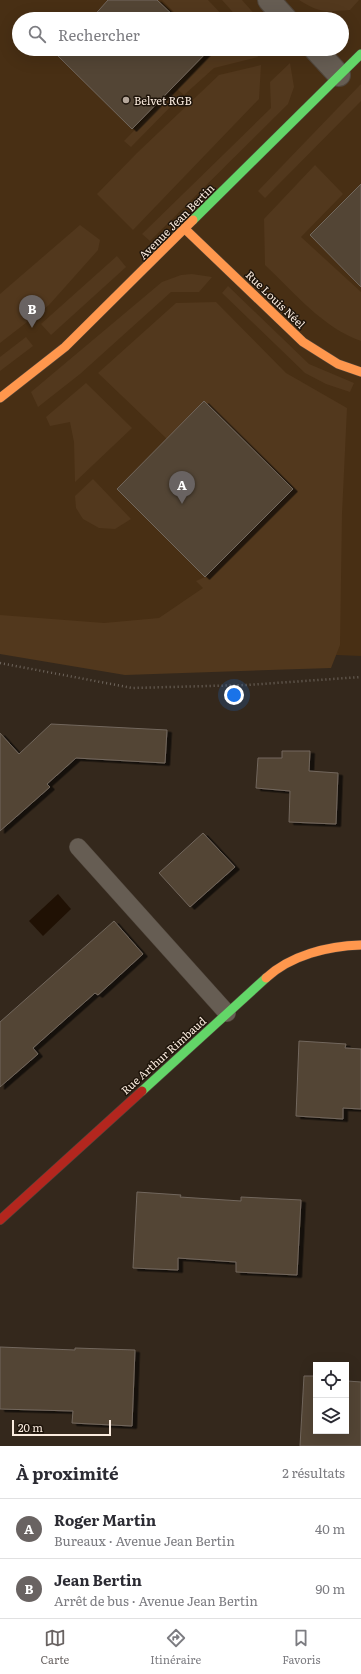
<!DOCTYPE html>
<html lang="fr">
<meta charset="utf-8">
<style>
body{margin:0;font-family:Literata,serif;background:#f7f7f7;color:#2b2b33}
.controls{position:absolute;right:12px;bottom:12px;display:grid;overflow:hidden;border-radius:0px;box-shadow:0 4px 16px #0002}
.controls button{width:36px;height:36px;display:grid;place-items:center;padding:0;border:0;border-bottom:1px solid #e1e1e2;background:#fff;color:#2b2b33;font:20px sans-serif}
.scale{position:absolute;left:12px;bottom:10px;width:99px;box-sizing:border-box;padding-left:4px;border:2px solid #fbecdf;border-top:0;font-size:11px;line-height:14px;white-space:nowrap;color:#fbecdf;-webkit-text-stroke:3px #1e140a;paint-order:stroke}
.you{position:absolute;left:234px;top:695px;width:14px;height:14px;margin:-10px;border:3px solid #fff;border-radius:50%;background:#1a73e8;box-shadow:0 0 0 6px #1a73e833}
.badge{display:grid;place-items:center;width:26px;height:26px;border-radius:50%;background:#696362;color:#fff;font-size:13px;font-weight:700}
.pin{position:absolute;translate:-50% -33px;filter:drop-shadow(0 1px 2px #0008)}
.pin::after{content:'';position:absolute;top:21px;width:14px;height:12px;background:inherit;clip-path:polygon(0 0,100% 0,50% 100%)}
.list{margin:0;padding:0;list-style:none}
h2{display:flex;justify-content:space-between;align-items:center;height:52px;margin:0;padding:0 16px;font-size:17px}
h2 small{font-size:13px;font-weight:400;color:#7c7c81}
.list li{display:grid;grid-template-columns:26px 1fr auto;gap:12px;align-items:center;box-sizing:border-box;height:60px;padding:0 16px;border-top:1px solid #e1e1e2}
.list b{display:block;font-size:15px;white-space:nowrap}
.list p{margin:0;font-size:13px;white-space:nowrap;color:#7c7c81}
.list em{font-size:13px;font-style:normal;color:#7c7c81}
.icon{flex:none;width:22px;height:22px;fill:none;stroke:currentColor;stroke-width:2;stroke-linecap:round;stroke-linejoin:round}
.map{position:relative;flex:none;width:361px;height:1446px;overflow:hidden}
.search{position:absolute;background:#fff;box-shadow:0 4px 16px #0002;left:12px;right:12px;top:12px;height:44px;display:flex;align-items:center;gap:10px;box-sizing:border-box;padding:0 14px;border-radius:22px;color:#7c7c81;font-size:15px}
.sheet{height:172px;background:#fff}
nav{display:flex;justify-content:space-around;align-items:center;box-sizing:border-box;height:56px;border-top:1px solid #e1e1e2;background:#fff;font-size:11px;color:#7c7c81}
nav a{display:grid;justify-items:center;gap:2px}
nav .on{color:#696362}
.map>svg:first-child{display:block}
.built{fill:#482f14;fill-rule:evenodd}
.green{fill:#52381d}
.water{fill:#201104}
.building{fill:#524434;stroke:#72675d;filter:url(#shadow)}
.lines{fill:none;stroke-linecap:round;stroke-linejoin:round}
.lane-casing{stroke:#50463c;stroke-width:18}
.street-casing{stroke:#50463c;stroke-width:24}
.fast-casing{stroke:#50463c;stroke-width:10}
.slow-casing{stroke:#50463c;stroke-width:10}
.jam-casing{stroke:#50463c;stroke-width:10}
.path{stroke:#6f665d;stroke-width:2.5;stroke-dasharray:1 3;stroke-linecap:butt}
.lane{stroke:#665d53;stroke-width:17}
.street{stroke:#665d53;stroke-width:22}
.fast{stroke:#63d668;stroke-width:9}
.slow{stroke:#ff974d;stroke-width:9}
.jam{stroke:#b3261e;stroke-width:9}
.poi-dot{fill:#b5a79b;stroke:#1e140a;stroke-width:1.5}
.labels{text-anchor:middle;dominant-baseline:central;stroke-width:3;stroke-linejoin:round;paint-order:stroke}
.poi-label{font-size:11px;fill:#fbecdf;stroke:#1e140a;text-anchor:start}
.street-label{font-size:11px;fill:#fbecdf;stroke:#1e140a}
</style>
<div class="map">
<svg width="361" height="1446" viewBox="0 0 361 1446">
<defs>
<filter id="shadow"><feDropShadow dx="4.5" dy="2.5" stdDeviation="0" flood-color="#0009"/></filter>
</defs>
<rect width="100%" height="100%" fill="#34281c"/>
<!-- built -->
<path class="built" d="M0,0H361V656L0,641ZM19,19H342V49H19Z"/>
<!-- green -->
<g class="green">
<polygon points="162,0 208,0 226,19 181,19"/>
<polygon points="222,0 242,0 259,19 239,19"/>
<path d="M299,0H359L350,10C325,12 320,13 299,0Z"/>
<polygon points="209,49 254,49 258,57 214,68 184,95 177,89 211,54"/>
<polygon points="290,63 294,87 288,104 150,241 142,234 271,108 270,82"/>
<polygon points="261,65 259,99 133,230 97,194 137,153 219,75"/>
<polygon points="361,84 361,101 265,198 258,191"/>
<polygon points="171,93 178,99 131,147 124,141"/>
<path d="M315,165L343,194L301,237L361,292V341C323,328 294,292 265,265L264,219Z"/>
<polygon points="80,225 100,240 98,250 49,305 0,343 0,294"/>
<polygon points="117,256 126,267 51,335 41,324"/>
<polygon points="192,274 212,277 199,292 171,292 80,374 38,407 31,392 162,282 181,275"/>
<polygon points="228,286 309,364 354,383 350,392 326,384 305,373 222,293"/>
<polygon points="216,302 286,373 347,408 342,514 340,645 331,668 125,675 0,654 0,615 104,623 159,618 203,588 196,581 205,577 293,489 204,401 167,439 98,373 176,303"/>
<polygon points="26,337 33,346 0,371 0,357"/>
<polygon points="86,383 132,428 75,482 74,442 70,422 50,426 46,417"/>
<polygon points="93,479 131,519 115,529 99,528 83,519 76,508 75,496"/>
</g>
<!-- water -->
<polygon class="water" points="58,894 71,909 43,936 29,921"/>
<!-- building -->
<g class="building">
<polygon points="108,0 157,0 177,19 91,19"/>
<polygon points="61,49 208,49 209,50 132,129 56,54"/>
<polygon points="361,184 361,287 310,235"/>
<polygon points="204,401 293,489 205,577 117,489"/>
<polygon points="51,724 167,730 165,763 76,758 47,784 50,787 0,831 0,733 19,754"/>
<polygon points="282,751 310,751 309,771 338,773 336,824 289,822 290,791 256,788 258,758 282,758"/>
<polygon points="203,833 235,867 190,907 159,873"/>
<polygon points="114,921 143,954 98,995 95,993 33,1048 38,1054 0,1087 0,1022"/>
<polygon points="299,1041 346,1044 345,1048 361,1049 361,1109 343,1108 343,1119 296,1116"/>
<polygon points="137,1192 181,1195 180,1197 241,1201 241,1197 301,1200 297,1275 236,1272 236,1262 178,1258 178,1270 133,1268"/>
<polygon points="0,1347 75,1350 75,1348 135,1350 132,1426 72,1423 73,1411 0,1409"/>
<polygon points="304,1376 316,1376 316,1431 346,1431 346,1378 347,1381 361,1382 361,1446 300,1446"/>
</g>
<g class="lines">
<defs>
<polyline id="lane" points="78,847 227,1013"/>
<g id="street">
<polyline points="269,0 286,19"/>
<polyline points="315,49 339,75"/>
</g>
<g id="fast">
<polyline points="193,220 361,54"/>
<polyline points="142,1091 266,978"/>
</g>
<g id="slow">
<polyline points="185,229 303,342 338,364 361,372"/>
<polyline points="0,398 65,347 193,220"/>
<path d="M266,978C291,955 328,946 361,945"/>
</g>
<polyline id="jam" points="0,1220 142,1091"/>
</defs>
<!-- lane casing -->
<use href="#lane" class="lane-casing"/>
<!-- street casing -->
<use href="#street" class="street-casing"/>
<!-- fast casing -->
<use href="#fast" class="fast-casing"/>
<!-- slow casing -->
<use href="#slow" class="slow-casing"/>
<!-- jam casing -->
<use href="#jam" class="jam-casing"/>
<!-- path -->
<polyline class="path" points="0,663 132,688 247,685 361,677"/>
<!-- lane -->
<use href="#lane" class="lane"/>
<!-- street -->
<use href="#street" class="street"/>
<!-- fast -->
<use href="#fast" class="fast"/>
<!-- slow -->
<use href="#slow" class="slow"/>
<!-- jam -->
<use href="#jam" class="jam"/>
</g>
<!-- markers -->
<circle class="poi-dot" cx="126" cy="100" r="4"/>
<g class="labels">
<!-- poi labels -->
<g class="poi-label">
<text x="134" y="100">Belvet RGB</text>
</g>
<!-- street labels -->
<g class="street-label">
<text transform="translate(176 221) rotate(-45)">Avenue Jean Bertin</text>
<text transform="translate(276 299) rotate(44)">Rue Louis Néel</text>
<text transform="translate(163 1055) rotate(-42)">Rue Arthur Rimbaud</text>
</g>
</g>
</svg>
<div class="controls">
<button><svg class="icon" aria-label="locate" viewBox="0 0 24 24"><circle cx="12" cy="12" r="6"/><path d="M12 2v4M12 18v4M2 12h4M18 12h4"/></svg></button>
<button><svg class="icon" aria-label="layers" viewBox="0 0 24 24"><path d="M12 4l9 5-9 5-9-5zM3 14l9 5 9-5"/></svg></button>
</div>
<div class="scale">20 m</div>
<div class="you"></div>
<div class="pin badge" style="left:182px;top:504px">A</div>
<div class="pin badge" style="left:32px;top:328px">B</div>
<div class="search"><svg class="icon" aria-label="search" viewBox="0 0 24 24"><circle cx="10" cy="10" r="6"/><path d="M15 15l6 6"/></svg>Rechercher</div>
</div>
<section class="sheet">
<h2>À proximité<small>2 résultats</small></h2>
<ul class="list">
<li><span class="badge">A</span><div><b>Roger Martin</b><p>Bureaux · Avenue Jean Bertin</p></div><em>40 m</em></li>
<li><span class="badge">B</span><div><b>Jean Bertin</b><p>Arrêt de bus · Avenue Jean Bertin</p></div><em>90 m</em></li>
</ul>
</section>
<nav>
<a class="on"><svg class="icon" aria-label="map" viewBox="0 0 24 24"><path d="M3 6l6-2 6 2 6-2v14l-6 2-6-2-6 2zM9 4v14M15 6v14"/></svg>Carte</a>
<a><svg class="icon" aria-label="directions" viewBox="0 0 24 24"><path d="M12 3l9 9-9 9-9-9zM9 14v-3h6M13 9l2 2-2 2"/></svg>Itinéraire</a>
<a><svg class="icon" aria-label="saved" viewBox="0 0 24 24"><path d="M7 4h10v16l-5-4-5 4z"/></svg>Favoris</a>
</nav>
